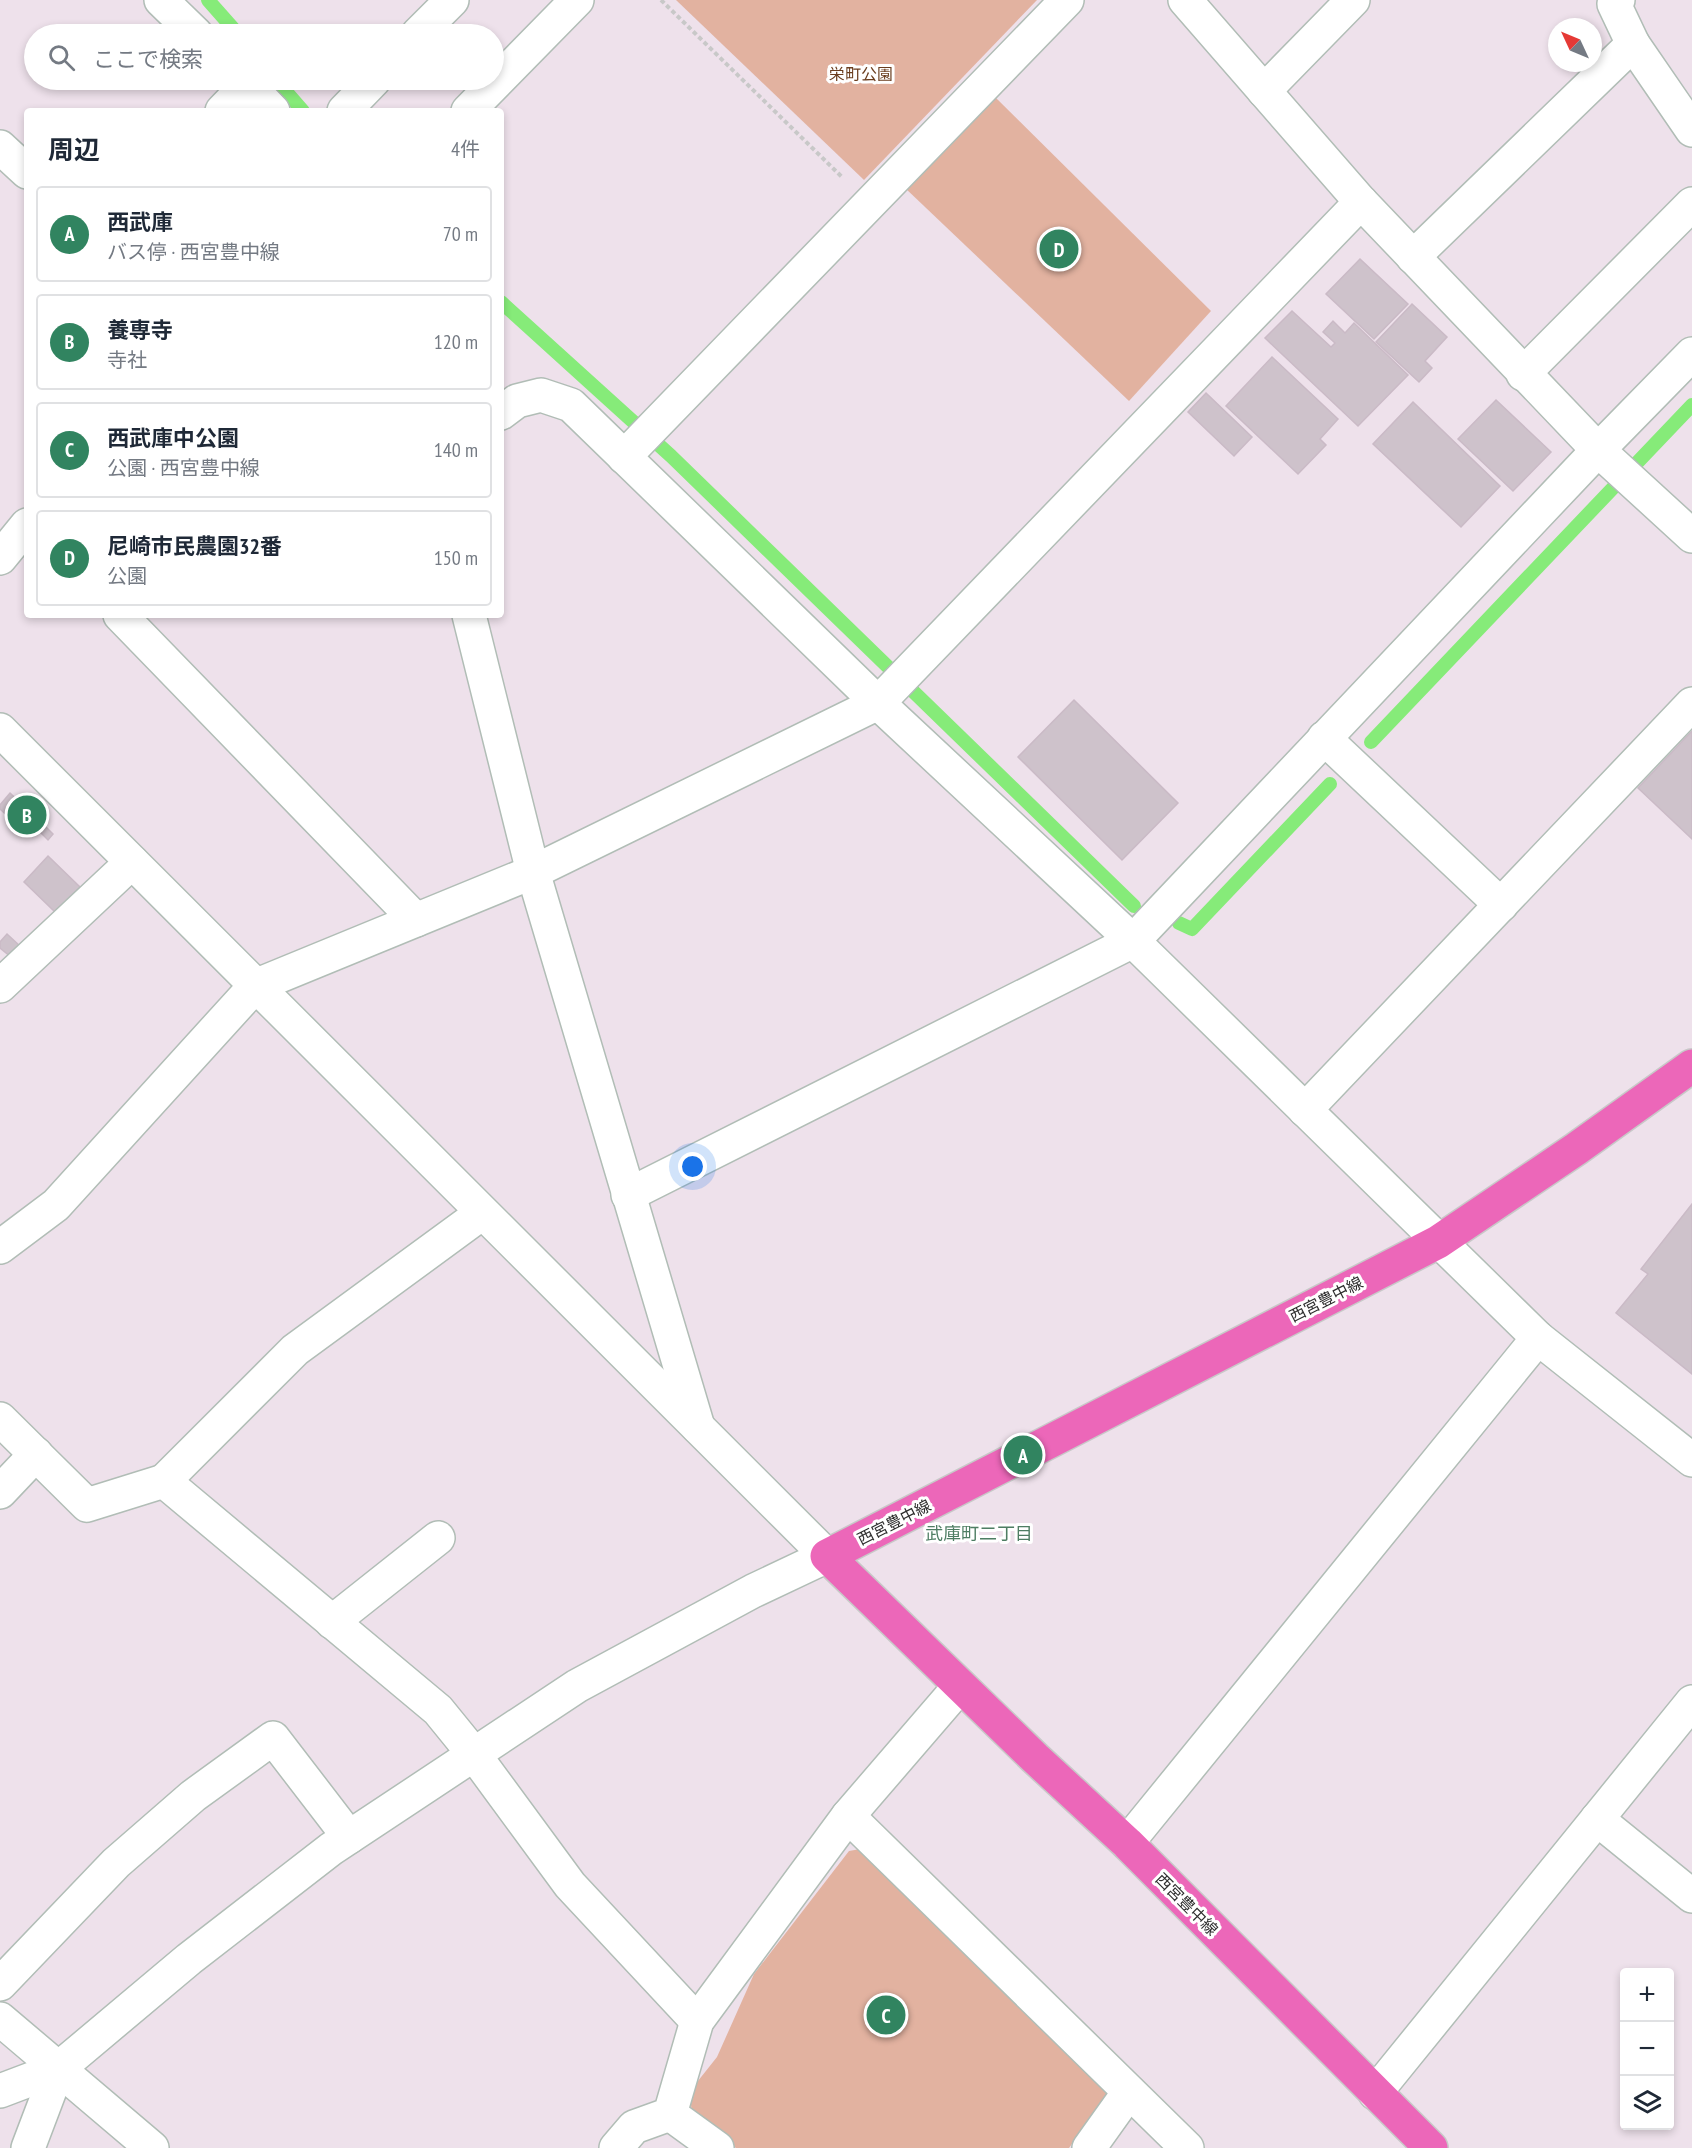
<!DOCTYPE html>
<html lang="ja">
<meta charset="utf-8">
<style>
body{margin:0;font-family:"PT Sans Narrow","Noto Sans JP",sans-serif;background:#f6f6f7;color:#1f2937}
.controls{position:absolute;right:18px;bottom:18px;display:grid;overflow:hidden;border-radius:6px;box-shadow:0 3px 9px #0003}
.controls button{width:54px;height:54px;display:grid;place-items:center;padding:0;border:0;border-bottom:2px solid #e0e1e3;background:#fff;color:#1f2937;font:30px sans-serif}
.compass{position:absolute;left:1548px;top:18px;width:54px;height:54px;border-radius:50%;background:#fff;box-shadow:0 3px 9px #0003;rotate:314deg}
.you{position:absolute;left:693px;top:1167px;width:21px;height:21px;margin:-15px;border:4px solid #fff;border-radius:50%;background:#1a73e8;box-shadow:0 0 0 9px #1a73e833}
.badge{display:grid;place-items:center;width:39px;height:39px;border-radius:50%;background:#318460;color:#fff;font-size:20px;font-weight:700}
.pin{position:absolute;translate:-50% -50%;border:3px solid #fff;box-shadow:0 2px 6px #0006}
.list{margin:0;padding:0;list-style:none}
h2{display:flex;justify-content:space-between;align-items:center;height:78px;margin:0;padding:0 24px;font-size:26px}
h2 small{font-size:20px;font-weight:400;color:#747a83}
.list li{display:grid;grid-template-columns:39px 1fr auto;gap:18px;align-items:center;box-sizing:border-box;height:96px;margin:0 12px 12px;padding:0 12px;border:2px solid #e0e1e3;border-radius:6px}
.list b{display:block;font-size:22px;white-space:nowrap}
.list p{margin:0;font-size:20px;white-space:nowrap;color:#747a83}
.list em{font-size:20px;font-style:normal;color:#747a83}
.icon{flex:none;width:33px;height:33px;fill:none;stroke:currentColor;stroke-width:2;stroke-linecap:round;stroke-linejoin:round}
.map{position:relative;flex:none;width:1692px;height:2148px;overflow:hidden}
.search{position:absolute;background:#fff;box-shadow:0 3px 9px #0003;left:24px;top:24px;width:480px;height:66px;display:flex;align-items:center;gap:15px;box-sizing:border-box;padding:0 21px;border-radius:33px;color:#747a83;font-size:22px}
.panel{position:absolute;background:#fff;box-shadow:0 3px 9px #0003;left:24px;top:108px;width:480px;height:510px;border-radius:6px}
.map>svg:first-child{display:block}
.green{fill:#e2b2a0}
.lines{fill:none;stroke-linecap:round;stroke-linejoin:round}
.stream{stroke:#86eb79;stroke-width:14}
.building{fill:#cec2cb;stroke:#cabac6;stroke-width:1.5}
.minor-casing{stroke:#b1bdb6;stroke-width:36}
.major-casing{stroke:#c8c8c8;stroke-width:36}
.path{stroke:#c8c8c8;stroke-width:4;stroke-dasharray:4.5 3;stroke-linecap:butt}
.minor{stroke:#fff;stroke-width:33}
.major{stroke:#ec67b9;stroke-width:33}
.labels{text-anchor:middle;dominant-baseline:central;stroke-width:6;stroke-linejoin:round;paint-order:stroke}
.park-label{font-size:16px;fill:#6a3d1e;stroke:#fff}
.street-label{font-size:16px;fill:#2d2d2d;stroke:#fff}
.neighbourhood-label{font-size:18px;fill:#4e7d63;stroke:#fff}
</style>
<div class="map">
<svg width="1692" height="2148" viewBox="0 0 1692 2148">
<rect width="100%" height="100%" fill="#eee1eb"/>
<!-- green -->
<g class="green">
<polygon points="676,0 1037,0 864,180"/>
<polygon points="995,97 1211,311 1129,401 904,187"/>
<polygon points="866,1848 1106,2082 1106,2096 1069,2148 736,2148 692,2118 690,2091 717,2057 754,1974 849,1851"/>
</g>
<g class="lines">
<!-- stream -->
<g class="stream">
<polyline points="208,0 238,34"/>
<polyline points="276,80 303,111"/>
<polyline points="501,302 671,456 1134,906"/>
<polyline points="1371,742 1692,405"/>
<polyline points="1179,923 1192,929 1330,784"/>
</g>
</g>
<!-- building -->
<g class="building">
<polygon points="1360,259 1408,304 1374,339 1326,294"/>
<polygon points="1412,304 1447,337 1425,361 1432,368 1419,382 1376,342"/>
<polygon points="1292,311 1331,347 1335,343 1323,332 1333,321 1345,333 1354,323 1408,375 1358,426 1265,338"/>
<polygon points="1272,357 1338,419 1320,439 1326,445 1298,474 1226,406"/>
<polygon points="1206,393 1252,437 1234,456 1188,412"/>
<polygon points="1496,400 1551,452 1513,491 1458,439"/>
<polygon points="1413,402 1500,486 1461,527 1373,444"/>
<polygon points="1074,700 1178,803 1122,860 1018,757"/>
<polygon points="1692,731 1692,839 1638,788"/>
<polygon points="10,793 29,811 16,824 0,809 0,805"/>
<polygon points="39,820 53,834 48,840 34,826"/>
<polygon points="48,856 80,887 55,912 24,882"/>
<polygon points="7,934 21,947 11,957 0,948 0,942"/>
<polygon points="1692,1204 1692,1374 1616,1313 1648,1274 1641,1269"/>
</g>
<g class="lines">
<defs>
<g id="minor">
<polyline points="161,0 196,34"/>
<polyline points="1185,0 1361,202 1598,450 1692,536"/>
<polyline points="418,34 452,0"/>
<polyline points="1633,44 1692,130"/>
<polyline points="243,80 273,111"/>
<polyline points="1264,91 1353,0"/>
<polyline points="222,111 248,84"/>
<polyline points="344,111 374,80"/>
<polyline points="468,111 577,0"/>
<polyline points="0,147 27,172"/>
<polyline points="1413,257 1633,44 1614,4 1618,0"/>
<polyline points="1523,374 1692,204"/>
<polyline points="501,413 517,401 541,395 571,405 878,703 1133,941 1538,1338 1692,1460"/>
<polyline points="624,457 1067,0"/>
<polyline points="0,558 27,525"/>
<polyline points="120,615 416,920"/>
<polyline points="469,615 533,872 698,1427"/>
<polyline points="0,730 827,1556 753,1591 577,1686 331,1849 189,1959 58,2069 0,2091"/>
<polyline points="1324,738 1501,905"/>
<polyline points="0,986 132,862"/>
<polyline points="1305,1110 1692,704"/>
<polyline points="628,1195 1133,941 1598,450 1692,354"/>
<polyline points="0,1247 56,1205 255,986 533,872 878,703 1361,202"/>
<polyline points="0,1419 87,1505 164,1481 438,1710 473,1753 570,1885 697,2021"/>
<polyline points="164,1481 295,1350 482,1213"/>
<polyline points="0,1492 36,1454"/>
<polyline points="332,1622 438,1538"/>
<polyline points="848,1816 1187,2148"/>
<polyline points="1597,1819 1692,1896"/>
<polyline points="1127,1843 1538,1338"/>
<polyline points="0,1984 116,1863 193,1796 273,1738 349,1837"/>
<polyline points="0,2019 152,2148"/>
<polyline points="1375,2093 1692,1702"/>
<polyline points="670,2114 717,2148"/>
<polyline points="28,2148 58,2069"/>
<polyline points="616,2148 634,2127 670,2114 697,2021 848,1816 960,1686"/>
<polyline points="1089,2148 1129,2092"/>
</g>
<polyline id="major" points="1431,2148 1127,1843 1035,1758 827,1556 1438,1242 1576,1149 1692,1066"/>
</defs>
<!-- minor casing -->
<use href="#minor" class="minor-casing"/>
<!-- major casing -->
<use href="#major" class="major-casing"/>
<!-- path -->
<polyline class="path" points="661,0 843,178"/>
<!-- minor -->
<use href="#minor" class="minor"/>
<!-- major -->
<use href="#major" class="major"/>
</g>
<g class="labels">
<!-- park labels -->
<g class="park-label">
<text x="861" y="74">栄町公園</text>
</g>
<!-- street labels -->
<g class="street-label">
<text transform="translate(1326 1299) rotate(-27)">西宮豊中線</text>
<text transform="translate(894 1522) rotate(-27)">西宮豊中線</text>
<text transform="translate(1187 1904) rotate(45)">西宮豊中線</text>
</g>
<!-- neighbourhood labels -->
<g class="neighbourhood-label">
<text x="979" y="1533">武庫町二丁目</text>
</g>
</g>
</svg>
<div class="controls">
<button>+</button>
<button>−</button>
<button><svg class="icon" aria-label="layers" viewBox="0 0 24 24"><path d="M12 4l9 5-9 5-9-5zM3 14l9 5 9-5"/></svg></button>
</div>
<svg class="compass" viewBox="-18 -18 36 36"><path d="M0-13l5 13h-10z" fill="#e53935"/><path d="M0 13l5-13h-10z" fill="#747a83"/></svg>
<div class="you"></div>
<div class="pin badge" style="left:1023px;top:1455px">A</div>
<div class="pin badge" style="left:27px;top:815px">B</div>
<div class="pin badge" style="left:886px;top:2015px">C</div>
<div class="pin badge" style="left:1059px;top:249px">D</div>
<div class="search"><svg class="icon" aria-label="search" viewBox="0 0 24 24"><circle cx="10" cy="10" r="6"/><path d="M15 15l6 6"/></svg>ここで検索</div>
<section class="panel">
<h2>周辺<small>4件</small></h2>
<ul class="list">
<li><span class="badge">A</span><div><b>西武庫</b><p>バス停 · 西宮豊中線</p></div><em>70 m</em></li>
<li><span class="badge">B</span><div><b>養専寺</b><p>寺社</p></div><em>120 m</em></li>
<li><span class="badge">C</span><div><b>西武庫中公園</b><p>公園 · 西宮豊中線</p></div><em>140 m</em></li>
<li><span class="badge">D</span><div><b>尼崎市民農園32番</b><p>公園</p></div><em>150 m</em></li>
</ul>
</section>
</div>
